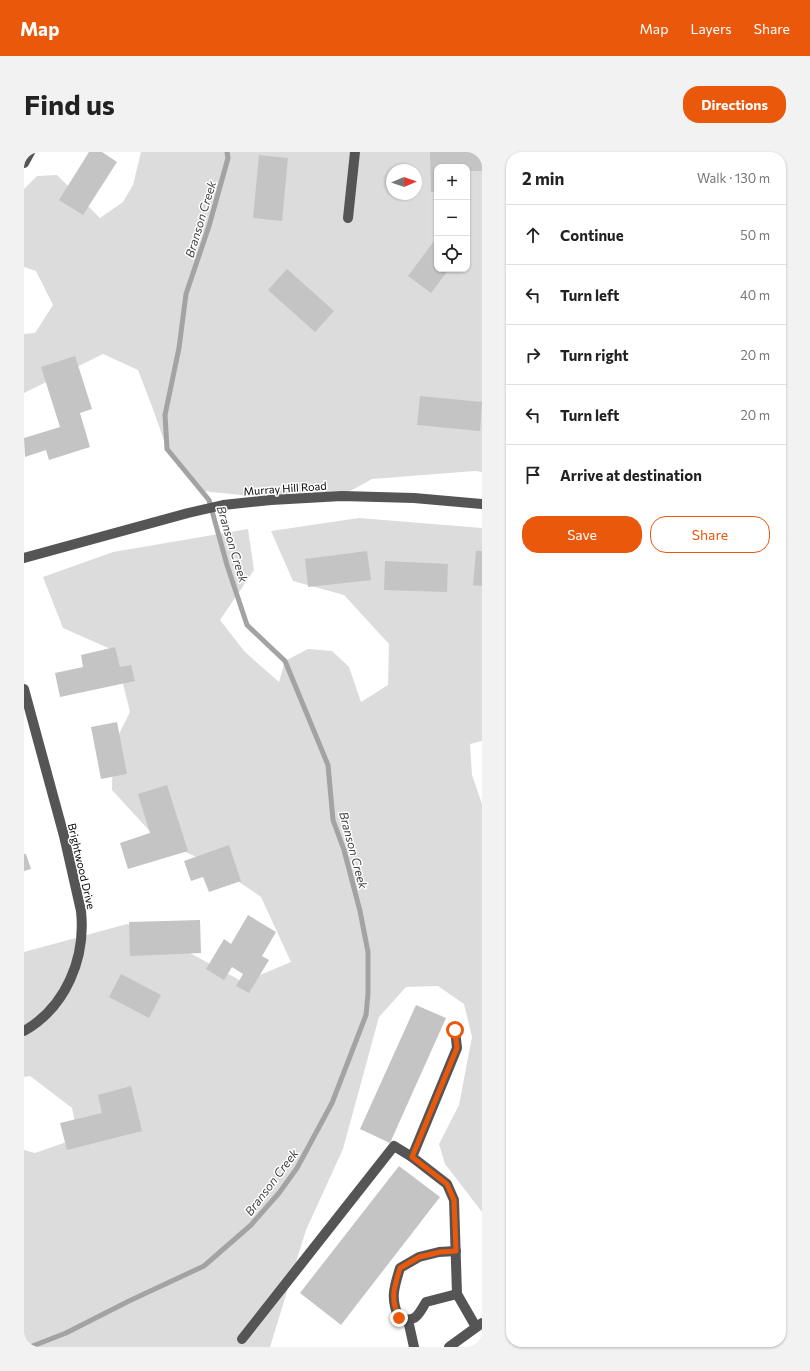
<!DOCTYPE html>
<meta charset="utf-8">
<style>
body{margin:0;font-family:Commissioner,sans-serif;background:#f2f2f2;color:#222}
.controls{position:absolute;right:12px;top:12px;display:grid;overflow:hidden;border-radius:8px;box-shadow:0 1px 3px #0004}
.controls button{width:36px;height:36px;display:grid;place-items:center;padding:0;border:0;border-bottom:1px solid #e0e0e0;background:#fff;color:#222;font:20px sans-serif}
.compass{position:absolute;left:362px;top:12px;width:36px;height:36px;border-radius:50%;background:#fff;box-shadow:0 1px 3px #0004;rotate:88deg}
.stop{position:absolute;width:12px;height:12px;margin:-9px;border:3px solid #ea580c;border-radius:50%;background:#fff}
.stop.end{background:#ea580c;border-color:#fff;box-shadow:0 1px 4px #0008}
.list{margin:0;padding:0;list-style:none}
h2{display:flex;justify-content:space-between;align-items:center;height:52px;margin:0;padding:0 16px;font-size:17px}
h2 small{font-size:13px;font-weight:400;color:#767676}
.list li{display:grid;grid-template-columns:26px 1fr auto;gap:12px;align-items:center;box-sizing:border-box;height:60px;padding:0 16px;border-top:1px solid #e0e0e0}
.list b{display:block;font-size:15px;white-space:nowrap}
.list em{font-size:13px;font-style:normal;color:#767676}
.actions{display:flex;gap:8px;padding:12px 16px}
.actions a{flex:1;padding:9px 0;border:1px solid #ea580c;border-radius:16px;text-align:center;font-size:14px;color:#ea580c}
.actions .main{background:#ea580c;color:#fff}
.icon{flex:none;width:22px;height:22px;fill:none;stroke:currentColor;stroke-width:2;stroke-linecap:round;stroke-linejoin:round}
.map{position:relative;flex:none;width:458px;height:1195px;overflow:hidden;border-radius:16px}
header{display:flex;align-items:center;gap:24px;box-sizing:border-box;height:56px;padding:0 20px;background:#ea580c;color:#fff}
header strong{font-size:19px}
nav{display:flex;gap:22px;margin-inline-start:auto;font-size:14px}
.intro{display:flex;align-items:center;justify-content:space-between;box-sizing:border-box;height:96px;padding:0 24px}
h1{margin:0;font-size:28px}
.button{padding:10px 18px;border-radius:16px;background:#ea580c;color:#fff;font-size:14px;font-weight:700}
main{display:flex;gap:24px;padding:0 24px}
aside{flex:1;background:#fff;border-radius:16px;box-shadow:0 1px 3px #0004}
.map>svg:first-child{display:block}
.green{fill:#dcdcdc;fill-rule:evenodd}
.lines{fill:none;stroke-linecap:round;stroke-linejoin:round}
.stream{stroke:#a3a3a3;stroke-width:5}
.building{fill:#c4c4c4}
.minor{stroke:#555;stroke-width:10}
.route{stroke:#ea580c;stroke-width:5}
.labels{text-anchor:middle;dominant-baseline:central;stroke-width:3;stroke-linejoin:round;paint-order:stroke}
.street-label{font-size:11px;fill:#000;stroke:#fff}
.water-label{font-size:12px;font-style:italic;fill:#444;stroke:#fff}
</style>
<header>
<strong>Map</strong>
<nav><a>Map</a><a>Layers</a><a>Share</a></nav>
</header>
<div class="intro"><h1>Find us</h1><a class="button">Directions</a></div>
<main>
<div class="map">
<svg width="458" height="1195" viewBox="0 0 458 1195">
<rect width="100%" height="100%" fill="#fff"/>
<!-- green -->
<g class="green">
<path d="M117,0H458V320L451,319L348,327L319,343L285,350L178,339L143,297L129,257L114,218L79,202L0,241V182L11,181L29,153L12,119L0,115V37L13,24L33,23L76,66L99,50L109,33ZM413,15H443V117H413ZM368,18H392V42H368Z"/>
<polygon points="335,366 458,376 458,589 446,592 448,623 458,652 458,1060 421,1012 415,992 435,953 448,885 440,852 414,834 382,835 355,865 319,997 282,1078 246,1195 0,1195 0,998 11,1001 54,986 48,956 6,924 0,925 0,800 103,772 144,789 219,830 267,810 237,745 190,713 133,687 88,638 89,594 106,560 91,499 39,476 19,425 89,400 224,377 230,418 196,468 221,500 255,530 261,509 284,497 308,499 325,515 337,550 364,533 365,492 320,443 269,429 247,379"/>
</g>
<g class="lines">
<!-- stream -->
<polyline class="stream" points="6,1195 42,1181 105,1149 180,1114 227,1073 255,1041 273,1016 308,951 342,863 344,842 344,800 336,759 320,698 309,668 304,613 261,509 223,473 203,413 185,348 143,297 141,263 155,196 162,142 185,74 204,6 203,0"/>
</g>
<!-- building -->
<g class="building">
<polygon points="65,0 78,0 93,10 59,63 35,48"/>
<polygon points="406,0 458,0 458,19 443,19 443,15 413,15 413,40 407,40"/>
<polygon points="235,3 264,6 258,69 229,66"/>
<polygon points="413,85 413,117 425,117 407,141 384,124"/>
<polygon points="263,117 310,159 291,180 244,138"/>
<polygon points="51,204 68,257 56,261 66,295 25,308 22,298 1,305 0,286 36,275 17,215"/>
<polygon points="396,244 458,250 456,279 393,273"/>
<polygon points="343,399 347,428 284,435 281,407"/>
<polygon points="452,399 458,399 458,434 449,433"/>
<polygon points="361,409 424,412 423,440 360,438"/>
<polygon points="91,495 96,515 107,513 111,529 36,545 31,521 59,515 57,503"/>
<polygon points="93,570 103,622 77,627 67,575"/>
<polygon points="143,633 164,699 104,717 96,691 126,681 114,642"/>
<polygon points="205,693 217,729 185,740 179,725 167,729 160,709"/>
<polygon points="0,702 2,702 7,717 0,719"/>
<polygon points="224,763 252,780 238,804 245,808 225,841 212,834 219,822 208,815 200,828 182,817 200,787 207,792"/>
<polygon points="176,768 177,801 106,804 105,770"/>
<polygon points="97,822 137,843 125,866 85,845"/>
<polygon points="392,853 422,866 366,991 336,977"/>
<polygon points="107,934 118,979 43,998 36,971 78,961 74,943"/>
<polygon points="375,1014 416,1045 317,1173 276,1141"/>
</g>
<g class="lines">
<!-- minor -->
<g class="minor">
<polyline points="0,11 6,0"/>
<polyline points="324,66 331,0"/>
<polyline points="0,406 164,361 199,353 247,348 318,344 390,346 458,352"/>
<path d="M0,537L40,684L57,759C62,806 42,855 0,879"/>
<polyline points="388,1005 423,1032 430,1048 433,1142 452,1175"/>
<path d="M432,1099L415,1100L395,1105L376,1116C370,1136 366,1146 375,1166C392,1171 394,1163 402,1150L433,1142"/>
<polyline points="384,1168 390,1195"/>
<polyline points="218,1187 370,994 388,1005 433,896 431,878"/>
<polyline points="425,1195 458,1171"/>
</g>
</g>
<g class="lines">
<!-- route -->
<path class="route" d="M375,1166C366,1146 370,1136 376,1116L395,1105L416,1100L432,1099L430,1048L423,1032L388,1005L433,896L431,878"/>
</g>
<g class="labels">
<!-- street labels -->
<g class="street-label">
<text transform="translate(261 336) rotate(-4)">Murray Hill Road</text>
<text transform="translate(58 714) rotate(77)">Brightwood Drive</text>
</g>
<!-- water labels -->
<g class="water-label">
<text transform="translate(176 67) rotate(-73)">Branson Creek</text>
<text transform="translate(209 392) rotate(73)">Branson Creek</text>
<text transform="translate(330 698) rotate(75)">Branson Creek</text>
<text transform="translate(247 1030) rotate(-53)">Branson Creek</text>
</g>
</g>
</svg>
<div class="controls">
<button>+</button>
<button>−</button>
<button><svg class="icon" aria-label="locate" viewBox="0 0 24 24"><circle cx="12" cy="12" r="6"/><path d="M12 2v4M12 18v4M2 12h4M18 12h4"/></svg></button>
</div>
<svg class="compass" viewBox="-18 -18 36 36"><path d="M0-13l5 13h-10z" fill="#e53935"/><path d="M0 13l5-13h-10z" fill="#767676"/></svg>
<div class="stop" style="left:431px;top:878px"></div>
<div class="stop end" style="left:375px;top:1166px"></div>
</div>
<aside>
<h2>2 min<small>Walk · 130 m</small></h2>
<ul class="list">
<li><svg class="icon" aria-label="ahead" viewBox="0 0 24 24"><path d="M12 20V5M6 11l6-6 6 6"/></svg><div><b>Continue</b></div><em>50 m</em></li>
<li><svg class="icon" aria-label="left" viewBox="0 0 24 24"><path d="M17 20v-9H6M10 6l-5 5 5 5"/></svg><div><b>Turn left</b></div><em>40 m</em></li>
<li><svg class="icon" aria-label="right" viewBox="0 0 24 24"><path d="M7 20v-9h11M14 6l5 5-5 5"/></svg><div><b>Turn right</b></div><em>20 m</em></li>
<li><svg class="icon" aria-label="left" viewBox="0 0 24 24"><path d="M17 20v-9H6M10 6l-5 5 5 5"/></svg><div><b>Turn left</b></div><em>20 m</em></li>
<li><svg class="icon" aria-label="arrive" viewBox="0 0 24 24"><path d="M6 21V4h12l-3 4 3 4H6"/></svg><div><b>Arrive at destination</b></div></li>
</ul>
<div class="actions"><a class="main">Save</a><a>Share</a></div>
</aside>
</main>
